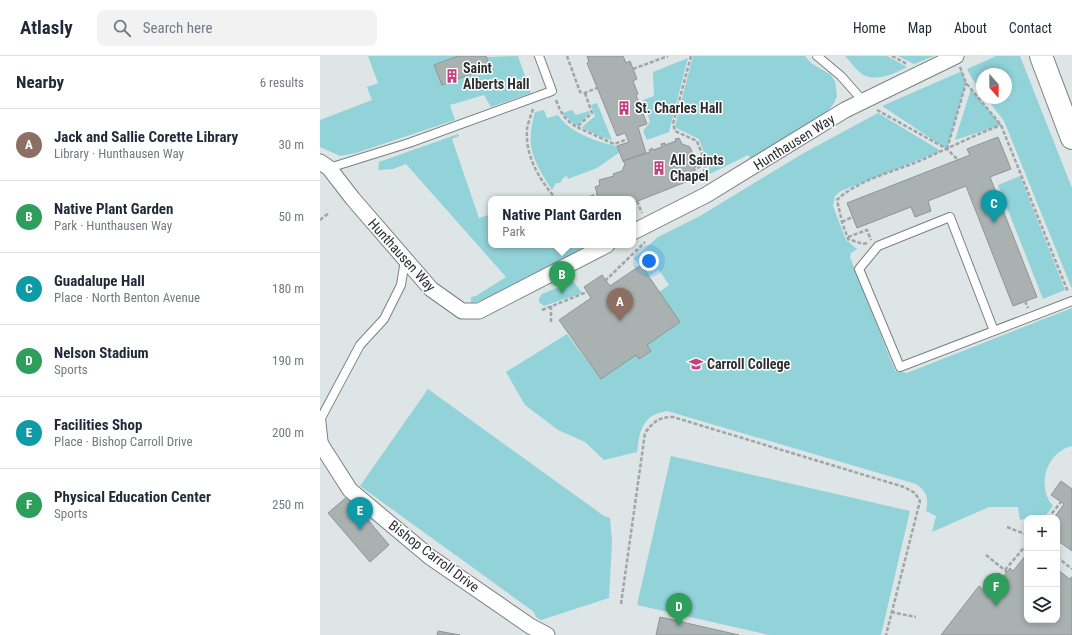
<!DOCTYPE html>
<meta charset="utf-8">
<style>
body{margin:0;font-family:"Roboto Condensed",sans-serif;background:#f2f2f3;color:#1f2937}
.controls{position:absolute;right:12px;bottom:12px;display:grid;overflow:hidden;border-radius:8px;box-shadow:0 2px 6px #0003}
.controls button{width:36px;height:36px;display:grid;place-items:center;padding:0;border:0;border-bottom:1px solid #e0e1e3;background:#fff;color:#1f2937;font:20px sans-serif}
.compass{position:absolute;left:656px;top:12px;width:36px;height:36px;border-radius:50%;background:#fff;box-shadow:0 2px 6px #0003;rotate:159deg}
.you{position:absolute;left:329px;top:205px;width:14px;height:14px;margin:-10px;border:3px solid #fff;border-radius:50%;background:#1a73e8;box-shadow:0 0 0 6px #1a73e833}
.badge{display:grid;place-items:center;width:26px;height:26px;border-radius:50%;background:#c64080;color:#fff;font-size:13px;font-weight:700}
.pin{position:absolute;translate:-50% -33px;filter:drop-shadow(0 1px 2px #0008)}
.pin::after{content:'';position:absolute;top:21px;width:14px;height:12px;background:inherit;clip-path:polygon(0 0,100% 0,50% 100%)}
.popup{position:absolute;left:168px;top:140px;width:148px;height:52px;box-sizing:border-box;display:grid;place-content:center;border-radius:8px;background:#fff;filter:drop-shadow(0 1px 3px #0005);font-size:13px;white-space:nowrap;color:#747a83}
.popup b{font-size:15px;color:#1f2937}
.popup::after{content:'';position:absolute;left:50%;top:100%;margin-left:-8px;border:8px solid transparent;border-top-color:#fff}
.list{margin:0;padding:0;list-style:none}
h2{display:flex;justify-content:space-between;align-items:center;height:52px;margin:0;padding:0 16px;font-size:17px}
h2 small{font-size:13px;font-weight:400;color:#747a83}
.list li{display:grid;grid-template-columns:26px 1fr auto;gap:12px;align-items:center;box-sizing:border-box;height:72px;padding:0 16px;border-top:1px solid #e0e1e3}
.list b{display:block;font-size:15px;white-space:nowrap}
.list p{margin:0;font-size:13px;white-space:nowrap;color:#747a83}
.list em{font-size:13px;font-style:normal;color:#747a83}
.icon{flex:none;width:22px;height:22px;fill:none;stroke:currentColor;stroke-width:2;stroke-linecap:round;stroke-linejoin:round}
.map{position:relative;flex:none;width:752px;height:579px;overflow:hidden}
header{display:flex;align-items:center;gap:24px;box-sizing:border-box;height:56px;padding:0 20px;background:#fff;border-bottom:1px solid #e0e1e3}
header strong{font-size:19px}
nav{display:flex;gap:22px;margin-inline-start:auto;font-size:14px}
.search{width:280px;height:36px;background:#f2f2f3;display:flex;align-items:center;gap:10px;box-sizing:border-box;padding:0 14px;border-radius:8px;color:#747a83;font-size:15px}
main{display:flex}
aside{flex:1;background:#fff}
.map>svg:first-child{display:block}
.green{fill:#92d2d9}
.building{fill:#aab1b1;stroke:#8e9596}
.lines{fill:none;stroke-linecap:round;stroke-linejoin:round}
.lane-casing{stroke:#7a8181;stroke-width:10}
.street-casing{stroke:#7a8181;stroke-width:17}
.secondary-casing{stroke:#7a8181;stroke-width:24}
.path{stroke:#a0a5a6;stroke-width:2.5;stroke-dasharray:4 2;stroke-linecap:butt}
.lane{stroke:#fff;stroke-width:8}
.street{stroke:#fff;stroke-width:15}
.secondary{stroke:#fff;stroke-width:22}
.labels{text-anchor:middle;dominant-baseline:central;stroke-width:3;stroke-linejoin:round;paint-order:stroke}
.poi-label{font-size:14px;font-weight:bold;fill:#2c2e2f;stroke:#fff;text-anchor:start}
.street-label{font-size:14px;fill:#2c2e2f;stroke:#fff}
</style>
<header>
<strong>Atlasly</strong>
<div class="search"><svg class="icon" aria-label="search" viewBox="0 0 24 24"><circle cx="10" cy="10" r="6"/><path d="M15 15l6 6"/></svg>Search here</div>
<nav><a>Home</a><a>Map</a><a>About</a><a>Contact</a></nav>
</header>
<main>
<aside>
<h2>Nearby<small>6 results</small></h2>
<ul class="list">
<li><span class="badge" style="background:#8d6e63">A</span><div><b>Jack and Sallie Corette Library</b><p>Library · Hunthausen Way</p></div><em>30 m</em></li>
<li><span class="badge" style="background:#2e9e5b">B</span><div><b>Native Plant Garden</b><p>Park · Hunthausen Way</p></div><em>50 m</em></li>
<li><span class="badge" style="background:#0f9aa8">C</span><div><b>Guadalupe Hall</b><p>Place · North Benton Avenue</p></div><em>180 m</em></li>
<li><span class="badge" style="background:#2e9e5b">D</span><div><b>Nelson Stadium</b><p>Sports</p></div><em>190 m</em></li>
<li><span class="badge" style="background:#0f9aa8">E</span><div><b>Facilities Shop</b><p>Place · Bishop Carroll Drive</p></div><em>200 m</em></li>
<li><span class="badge" style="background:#2e9e5b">F</span><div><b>Physical Education Center</b><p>Sports</p></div><em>250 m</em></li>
</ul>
</aside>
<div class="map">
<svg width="752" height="579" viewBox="0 0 752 579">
<rect width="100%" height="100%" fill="#dee5e6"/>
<!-- green -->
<g class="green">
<polygon points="48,0 138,0 114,9 122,29 170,12 166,1 198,0 211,37 171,51 164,39 130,49 135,64 36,97 20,100 0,91 0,64 52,44 47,31 58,27"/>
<polygon points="373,0 485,0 491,7 511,19 515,25 517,40 514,47 504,60 432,104 428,99 392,117 387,118 389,110 379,83 356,72 355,70"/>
<path d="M525,0H567L587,11C575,17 556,27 542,18C536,14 530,5 525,0Z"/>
<polygon points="578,0 614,0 594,8"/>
<polygon points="676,0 700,0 752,132 752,233 684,65 666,42 686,42 686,18 662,18 662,36 651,21 647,13"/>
<polygon points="368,2 349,76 327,84 323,75 330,66 323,44 334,40 333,16"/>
<polygon points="642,15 646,27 627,93 562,50"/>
<polygon points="651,33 681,69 635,84"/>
<polygon points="277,47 292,84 281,81 263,72 262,71 275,60 271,49"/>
<path d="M224,54L227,62L238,59C250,77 277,86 297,90L300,96L277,112L248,123L247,120L243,122L240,127H236L232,134C213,104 205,91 215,56Z"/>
<polygon points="252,54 256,59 269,55 270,57 258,69 255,69 242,57"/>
<path d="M558,57L621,95L521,135L515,140L513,150L526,184L537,193L531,197L530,201L575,315L587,317L752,252V390C726,396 716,431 733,450L724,462L715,460L700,464L698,451H669L612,476L616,460L606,455C609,442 607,436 596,428L347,355C322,359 320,374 317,396L284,404L265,386L238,374L205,349L186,316L247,278L281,323L316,299L319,303L331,295L327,289L360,266L339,236L349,229L339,214L328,220L314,202L338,181L380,160L482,98Z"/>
<polygon points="138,78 139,80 132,83 159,162 171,158 171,189 269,189 169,243 151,247 151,241 156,240 186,221 86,108 73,113 58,114 59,106"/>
<polygon points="700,120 745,234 723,243 678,129"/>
<polygon points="253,225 262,237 224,250 219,246 219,242 222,238"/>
<polygon points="108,333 284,460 290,462 292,486 289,542 221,564 216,561 214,556 40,430"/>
<polygon points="351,400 590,455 561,579 449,579 317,549"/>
</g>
<!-- building -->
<g class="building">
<polygon points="138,0 166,0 170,11 122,29 114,9"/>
<polygon points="267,0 303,0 306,7 310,5 317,23 313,25 318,38 316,39 327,68 318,71 326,97 303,105 297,90 309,86 305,77 297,80 267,7 269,6"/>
<polygon points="678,81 691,113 670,121 717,241 693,250 646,130 608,145 611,155 595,161 591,151 537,172 527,147 650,99 647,93"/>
<polygon points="359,82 362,88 370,91 377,108 373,115 376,122 313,147 313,143 279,143 275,131 280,129 279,124 294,120 293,118 302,115 305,108 303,105 330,96 329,94 332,92 333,94 342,91 341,88 345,87 345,89 356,85 355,83"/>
<polygon points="321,209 360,266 327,289 331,295 319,303 316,299 281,323 239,264 271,242 264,231 282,219 290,230"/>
<polygon points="741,425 752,433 752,495 737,484 737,462 734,462 744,448 731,439"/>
<polygon points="28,440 69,489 50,506 8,457"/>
<polygon points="706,499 707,564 737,564 737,513 752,525 752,579 621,579 659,530 665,535 679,517 683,521 690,512 693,515"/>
<polygon points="340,561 419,579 336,579"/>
<polygon points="118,575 140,579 117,579"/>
</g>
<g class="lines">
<defs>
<g id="lane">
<polyline points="497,0 521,20 543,45"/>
<polyline points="9,112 89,87 232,35 219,0"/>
<polyline points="674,275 630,161 558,190 539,213 580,311 752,245"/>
<polyline points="4,390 1,362 40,289 64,263 81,229 85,204"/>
</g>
<g id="street">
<polyline points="0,106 9,112 33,143 111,233 142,255 159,255 287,189"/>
<polyline points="313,176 386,139 525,54 636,0"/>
<polyline points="0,387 30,434 110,501 210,570 227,579"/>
</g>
<polyline id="secondary" points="721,0 752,82"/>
</defs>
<!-- lane casing -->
<use href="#lane" class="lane-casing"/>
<!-- street casing -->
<use href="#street" class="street-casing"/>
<!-- secondary casing -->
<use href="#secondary" class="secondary-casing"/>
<!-- path -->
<g class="path">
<polyline points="247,0 260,36 265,37 277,32"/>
<polyline points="371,0 353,68 355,75 377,85 386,108 383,119"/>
<polyline points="572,0 587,8"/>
<polyline points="640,11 646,27 681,69 748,236"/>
<polyline points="313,13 348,0"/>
<polyline points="265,37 272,57 257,71 294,88 308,83"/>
<path d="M236,44C241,58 245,64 257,71"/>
<path d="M213,53C211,59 208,67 207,73C205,100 219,123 236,143"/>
<polyline points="557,54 627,93 638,104"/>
<polyline points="627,93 646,27"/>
<polyline points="373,116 376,112 386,109"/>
<polyline points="265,143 277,138"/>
<polyline points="317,145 322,157"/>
<polyline points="0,164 9,157"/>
<polyline points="522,166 532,161"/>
<polyline points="528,181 547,174 551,184"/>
<path d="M547,187L543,188L528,183L522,166L517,144C536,125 572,116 597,106C625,94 652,80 681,69"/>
<polyline points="285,225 325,186"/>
<polyline points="705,245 708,252"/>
<polyline points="231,250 231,267"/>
<polyline points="222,254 267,236"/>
<polyline points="728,462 741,446"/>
<polyline points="687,471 707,479"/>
<polyline points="666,499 687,516"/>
<polyline points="737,501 752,513"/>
<polyline points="685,514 707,488"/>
<polyline points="750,524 752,521"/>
<path d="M301,548L325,377C333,366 339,361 353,361L584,431L595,437L600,445L566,579"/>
<polyline points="571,556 596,561"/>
</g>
<!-- lane -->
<use href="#lane" class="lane"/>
<!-- street -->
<use href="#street" class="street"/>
<!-- secondary -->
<use href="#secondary" class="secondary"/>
</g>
<!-- icons -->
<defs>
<symbol id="building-bare" viewBox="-9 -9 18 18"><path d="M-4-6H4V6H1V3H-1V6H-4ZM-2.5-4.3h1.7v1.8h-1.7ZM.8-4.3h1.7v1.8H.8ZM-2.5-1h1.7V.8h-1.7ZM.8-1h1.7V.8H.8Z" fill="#c64080" stroke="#fff" stroke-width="2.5" paint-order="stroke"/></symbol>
<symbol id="university-bare" viewBox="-9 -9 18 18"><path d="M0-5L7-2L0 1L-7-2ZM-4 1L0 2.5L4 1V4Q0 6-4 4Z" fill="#c64080" stroke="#fff" stroke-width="2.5" paint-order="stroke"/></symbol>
</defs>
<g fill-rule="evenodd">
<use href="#building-bare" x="122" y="10" width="20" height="20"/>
<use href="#building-bare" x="294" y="42" width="20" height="20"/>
<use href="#building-bare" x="329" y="102" width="20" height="20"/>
<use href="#university-bare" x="366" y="298" width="20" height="20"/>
</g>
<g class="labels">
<!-- poi labels -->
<g class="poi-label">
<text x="143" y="12">Saint<tspan x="143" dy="16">Alberts Hall</tspan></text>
<text x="315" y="52">St. Charles Hall</text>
<text x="350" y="104">All Saints<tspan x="350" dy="16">Chapel</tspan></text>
<text x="387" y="308">Carroll College</text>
</g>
<!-- street labels -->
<g class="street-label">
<text transform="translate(474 86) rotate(-32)">Hunthausen Way</text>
<text transform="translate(82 199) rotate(48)">Hunthausen Way</text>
<text transform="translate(114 500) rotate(37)">Bishop Carroll Drive</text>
</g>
</g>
</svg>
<div class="controls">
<button>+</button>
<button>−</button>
<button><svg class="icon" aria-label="layers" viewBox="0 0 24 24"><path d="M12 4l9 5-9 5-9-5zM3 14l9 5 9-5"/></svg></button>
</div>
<svg class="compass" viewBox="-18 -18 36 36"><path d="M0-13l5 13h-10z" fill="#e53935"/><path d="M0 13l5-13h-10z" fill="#747a83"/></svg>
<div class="you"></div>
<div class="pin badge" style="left:300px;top:265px;background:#8d6e63">A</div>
<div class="pin badge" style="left:242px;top:238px;background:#2e9e5b">B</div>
<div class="popup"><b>Native Plant Garden</b>Park</div>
<div class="pin badge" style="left:674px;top:167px;background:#0f9aa8">C</div>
<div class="pin badge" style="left:359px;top:570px;background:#2e9e5b">D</div>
<div class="pin badge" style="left:40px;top:474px;background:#0f9aa8">E</div>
<div class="pin badge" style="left:676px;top:550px;background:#2e9e5b">F</div>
</div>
</main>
